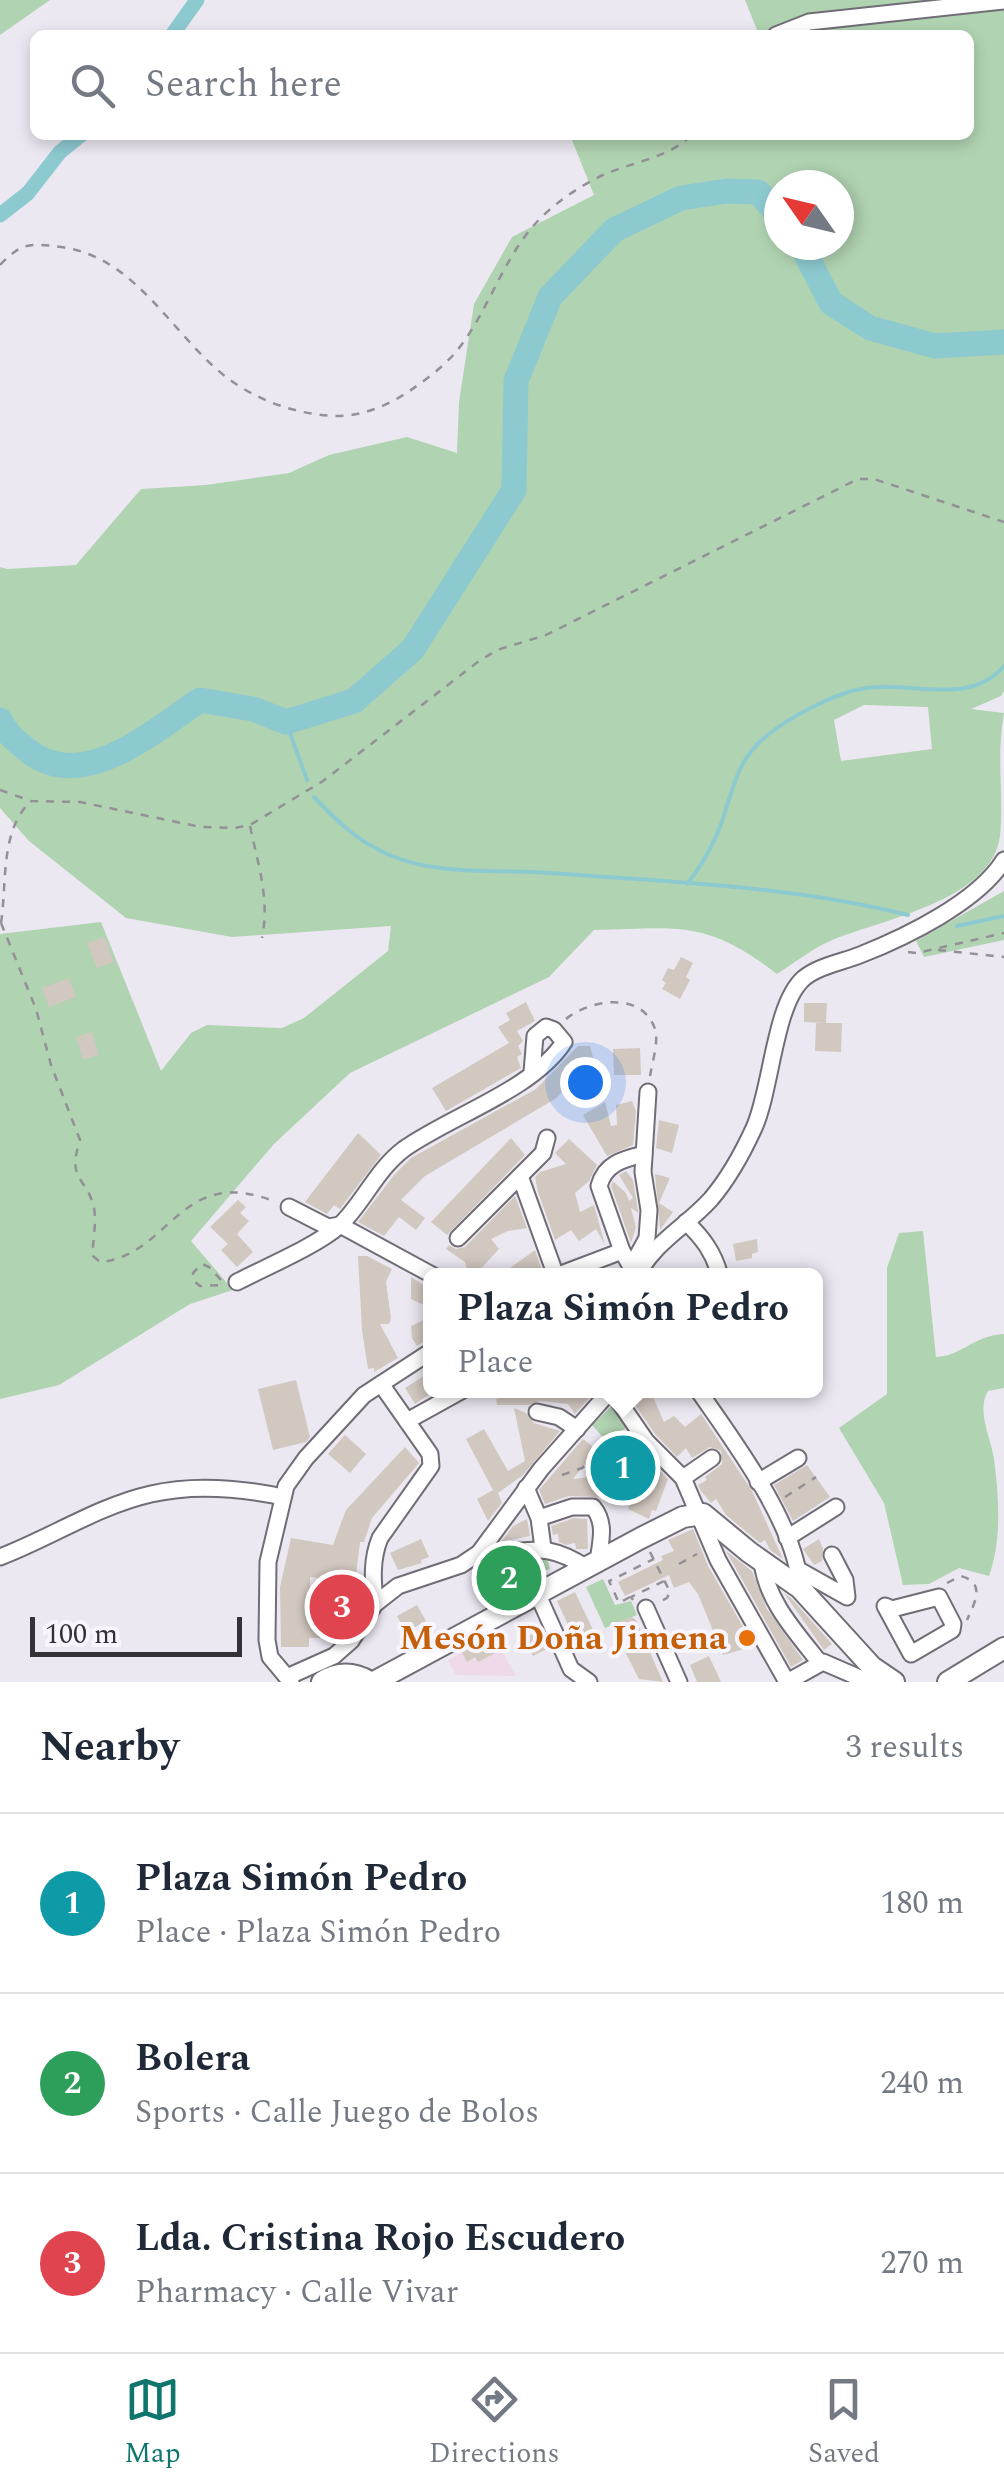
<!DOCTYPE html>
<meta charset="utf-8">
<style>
body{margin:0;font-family:Spectral,serif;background:#f2f2f3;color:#1f2937}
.compass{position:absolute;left:764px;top:170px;width:90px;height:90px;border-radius:50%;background:#fff;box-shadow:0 5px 15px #0003;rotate:304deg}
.scale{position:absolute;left:30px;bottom:25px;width:212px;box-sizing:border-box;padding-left:10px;border:5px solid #343236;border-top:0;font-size:28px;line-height:35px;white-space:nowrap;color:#343236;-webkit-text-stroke:8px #f9f5fe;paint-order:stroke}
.you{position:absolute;left:585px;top:1082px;width:35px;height:35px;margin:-25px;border:8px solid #fff;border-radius:50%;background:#1a73e8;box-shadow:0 0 0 15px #1a73e833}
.badge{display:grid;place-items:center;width:65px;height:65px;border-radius:50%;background:#0f766e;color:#fff;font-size:32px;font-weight:700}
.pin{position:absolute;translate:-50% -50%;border:5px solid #fff;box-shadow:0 2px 10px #0006}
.popup{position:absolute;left:423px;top:1268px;width:400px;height:130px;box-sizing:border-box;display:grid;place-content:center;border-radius:15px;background:#fff;filter:drop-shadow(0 2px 8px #0005);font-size:32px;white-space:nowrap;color:#747a83}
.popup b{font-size:38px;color:#1f2937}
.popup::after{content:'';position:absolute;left:50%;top:100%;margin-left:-20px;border:20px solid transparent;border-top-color:#fff}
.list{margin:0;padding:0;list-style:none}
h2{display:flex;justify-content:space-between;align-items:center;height:130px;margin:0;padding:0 40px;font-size:42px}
h2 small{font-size:32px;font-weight:400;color:#747a83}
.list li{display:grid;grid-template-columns:65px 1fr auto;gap:30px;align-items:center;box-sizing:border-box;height:180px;padding:0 40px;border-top:2px solid #e0e1e3}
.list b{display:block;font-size:38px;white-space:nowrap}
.list p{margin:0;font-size:32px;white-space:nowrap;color:#747a83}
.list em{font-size:32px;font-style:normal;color:#747a83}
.icon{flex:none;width:55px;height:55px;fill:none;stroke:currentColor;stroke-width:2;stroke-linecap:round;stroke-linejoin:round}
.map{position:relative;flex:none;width:1004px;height:1682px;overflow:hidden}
.search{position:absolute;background:#fff;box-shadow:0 5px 15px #0003;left:30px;right:30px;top:30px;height:110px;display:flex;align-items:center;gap:25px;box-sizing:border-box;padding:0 35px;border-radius:15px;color:#747a83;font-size:38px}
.sheet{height:670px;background:#fff}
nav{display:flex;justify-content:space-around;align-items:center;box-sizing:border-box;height:140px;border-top:2px solid #e0e1e3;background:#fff;font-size:28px;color:#747a83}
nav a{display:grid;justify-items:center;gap:5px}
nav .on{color:#0f766e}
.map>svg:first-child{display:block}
.education{fill:#edd9e8}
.green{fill:#b0d3b1;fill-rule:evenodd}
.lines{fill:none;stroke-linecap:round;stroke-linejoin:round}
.stream{stroke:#8dcad0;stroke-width:4}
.canal{stroke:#8dcad0;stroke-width:15}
.river{stroke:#8dcad0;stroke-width:25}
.building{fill:#d1c8c0}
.street-casing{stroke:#716d76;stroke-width:19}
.secondary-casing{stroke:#716d76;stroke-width:24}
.path{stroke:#939097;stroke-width:2.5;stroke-dasharray:8 8;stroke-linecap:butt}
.street{stroke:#fff;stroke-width:15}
.secondary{stroke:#fff;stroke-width:20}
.food-dot{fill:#e8710a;stroke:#f9f5fe;stroke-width:4}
.labels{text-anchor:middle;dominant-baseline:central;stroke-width:8;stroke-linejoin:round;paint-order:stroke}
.food-label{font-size:35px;font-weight:bold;fill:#c56008;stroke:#f9f5fe;text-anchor:end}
</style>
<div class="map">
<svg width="1004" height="1682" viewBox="0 0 1004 1682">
<rect width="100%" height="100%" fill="#ece8f2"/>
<!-- education -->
<polygon class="education" points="493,1635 516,1676 456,1675 448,1660"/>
<!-- green -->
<g class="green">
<polygon points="0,0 50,0 0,35"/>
<path d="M745,0H1004V691L1001,696L971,709L1004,713C996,757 1004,793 1000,836C992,901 879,920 830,941C812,949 794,963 777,974C706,919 678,928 594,930L549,977L350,1073L274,1144L191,1241L233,1290L190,1304L59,1385L0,1399V934L101,922L161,1071L191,1033L207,1025L282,1028L304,1018L388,951L391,926L232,937L126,918L29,841L0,808V567L7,569L76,565L141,489L206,485L289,473L329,455L407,437L457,453L459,402L474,304L512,237L594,195L570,135H969V35H759ZM779,185H839V245H779ZM864,705L928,707L932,749L841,761L834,720Z"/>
<polygon points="1004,891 1004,940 924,957 916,941"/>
<path d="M923,1231L936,1357C962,1356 972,1336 1004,1334V1388L988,1391C976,1411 991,1438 994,1459C999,1499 1002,1539 989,1576L959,1568L929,1584L903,1585L884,1503L839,1428L887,1394V1268L899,1233Z"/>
<polygon points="612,1406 626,1427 609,1444 592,1425"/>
<polygon points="546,1553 550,1569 497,1586 492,1560"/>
<polygon points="603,1579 615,1605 631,1601 637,1615 605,1628 586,1587"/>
</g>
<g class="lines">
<!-- stream -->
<g class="stream">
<polyline points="286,722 307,780"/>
<path d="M314,797C336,820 356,840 385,853C437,877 496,869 551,873C670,882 792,886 908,915"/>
<path d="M687,884C700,868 710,851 718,832C732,797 734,763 764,738C789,717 834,693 866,688C911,681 969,707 1004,666"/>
<polyline points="957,926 1004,916"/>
</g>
<!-- canal -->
<g class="canal">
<polyline points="172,35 197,0"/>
<polyline points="0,215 28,193 60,152 81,135"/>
</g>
<!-- river -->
<g class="river">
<polyline points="801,245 831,303 870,328 935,346 1004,342"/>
<path d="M0,720C6,733 15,740 26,749C81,796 152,732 200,700L253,709L286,722L354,701L413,649L514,490L516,381L550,297L614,230L681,198L727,191L758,192L779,216"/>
</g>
</g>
<!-- building -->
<g class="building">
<polygon points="105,937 114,962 97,968 87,943"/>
<polygon points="681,957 693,963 686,977 690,980 680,999 662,989 666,983 662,980 668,968 674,970"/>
<polygon points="69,978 76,997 49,1007 42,988"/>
<polygon points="526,1002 535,1021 517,1031 523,1041 518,1046 522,1054 517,1057 521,1068 446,1111 432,1088 509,1043 498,1027 510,1020 506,1013"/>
<polygon points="804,1003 827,1003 826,1023 842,1023 841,1052 815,1051 816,1023 825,1023 804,1022"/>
<polygon points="92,1032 99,1055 83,1060 76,1037"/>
<polygon points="578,1046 590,1046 599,1080 588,1083 585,1070 555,1099 425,1176 401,1200 425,1218 416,1230 399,1217 384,1236 358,1222 394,1175 411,1158 536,1089"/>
<polygon points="640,1048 641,1075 614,1075 613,1049"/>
<polygon points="632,1101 636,1111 633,1145 607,1156 583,1115 605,1102 611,1126 617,1125 616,1105"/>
<polygon points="659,1120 679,1125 672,1153 656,1148"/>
<polygon points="358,1133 381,1155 346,1201 340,1209 334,1205 327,1214 305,1202"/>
<polygon points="511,1138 525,1155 447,1235 431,1222"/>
<polygon points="569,1139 597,1165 589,1181 575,1193 580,1212 594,1205 605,1245 596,1229 579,1241 571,1230 555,1240 538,1192 535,1177 540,1172 566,1164 555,1153"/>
<polygon points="626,1171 633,1180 638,1210 638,1213 631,1208 636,1227 631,1243 611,1186 613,1181 626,1193 629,1201 633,1198 619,1175"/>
<polygon points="655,1174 670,1178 659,1203 673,1212 660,1230"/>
<polygon points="515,1196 527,1228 508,1231 491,1239 499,1249 474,1276 469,1276 465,1262 446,1249 449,1245 456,1249 465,1247"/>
<polygon points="238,1200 246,1207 240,1213 249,1221 237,1234 253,1252 237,1267 221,1250 228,1244 210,1227"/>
<polygon points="757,1239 758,1252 752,1254 752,1258 736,1261 733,1244"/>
<polygon points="535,1250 544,1276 499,1276"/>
<polygon points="358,1256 367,1256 392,1269 386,1282 391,1318 389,1324 380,1324 398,1358 374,1372 374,1368 368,1369 362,1330"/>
<polygon points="411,1277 430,1289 430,1308 411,1299"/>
<polygon points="430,1317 430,1337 417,1346 412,1338 411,1326"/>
<polygon points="430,1372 430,1394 415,1404 405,1388"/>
<polygon points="296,1380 310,1437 306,1442 273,1450 258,1389"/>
<polygon points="538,1390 596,1390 575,1414 568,1404 540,1401 528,1405 497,1405 496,1399"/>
<polygon points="625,1390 650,1390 664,1422 674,1416 685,1427 701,1414 752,1491 783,1559 770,1550 765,1540 760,1543 726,1515 716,1499 711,1503 701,1491 698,1485 707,1480 705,1477 722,1464 721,1451 710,1447 692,1458 686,1448 677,1457 655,1434"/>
<polygon points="514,1408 526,1413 534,1423 560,1431 523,1475 498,1493 502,1503 488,1521 477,1499 493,1490 466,1439 484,1429 508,1471 525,1461"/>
<polygon points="345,1435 366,1454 350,1473 328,1454"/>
<polygon points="583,1439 597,1450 573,1479 615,1474 616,1470 640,1476 643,1466 652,1469 654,1465 668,1479 656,1511 652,1510 649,1519 628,1509 635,1489 597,1497 569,1496 545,1504 539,1490"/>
<polygon points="405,1447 419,1463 372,1518 364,1542 360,1542 355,1583 310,1577 310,1599 352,1601 351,1618 346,1618 345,1625 338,1625 338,1633 333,1633 332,1638 309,1638 309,1647 281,1647 280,1587 291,1538 333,1545 346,1510"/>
<polygon points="807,1465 830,1497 793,1521 774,1485"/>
<polygon points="574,1518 587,1519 588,1549 576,1549 575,1543 566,1545 559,1542 558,1534 553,1535 551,1526"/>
<polygon points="527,1519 530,1536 501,1542 513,1526"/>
<polygon points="693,1529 708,1566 754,1646 723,1655 698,1594 689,1582 674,1588 669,1575 625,1596 618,1582 663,1560 661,1556 674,1551 668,1540"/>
<polygon points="421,1539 429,1557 421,1560 422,1563 398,1570 390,1553"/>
<polygon points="819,1539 823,1549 822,1561 814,1565 803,1549"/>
<polygon points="726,1551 752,1571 767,1609 803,1660 791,1667"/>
<polygon points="575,1592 595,1634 576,1642 557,1601"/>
<polygon points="784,1593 791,1598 832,1644 824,1650"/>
<polygon points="417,1605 426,1621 406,1632 397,1616"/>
<polygon points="632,1617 636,1620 663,1682 639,1679 623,1648 615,1624"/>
<polygon points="541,1630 549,1648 533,1656 524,1638"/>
<polygon points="493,1635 501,1650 478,1662 475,1657 467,1662 462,1652"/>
<polygon points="709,1656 716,1671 721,1682 697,1682 690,1665"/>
</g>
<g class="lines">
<defs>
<g id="street">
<polyline points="776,35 809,22 1004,1"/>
<polyline points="520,1176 556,1276"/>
<polyline points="289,1207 328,1227 340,1225"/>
<path d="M686,1222C703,1238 714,1253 720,1276"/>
<polyline points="340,1225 434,1276"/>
<polyline points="458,1238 543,1153 547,1138"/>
<path d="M634,1272L622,1251L599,1186C605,1163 624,1159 644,1154"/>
<polyline points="636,1272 635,1260 647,1238 649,1210 643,1172 648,1092"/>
<polyline points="556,1276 622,1251"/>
<path d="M637,1276C654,1242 687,1226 711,1199C728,1179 743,1152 754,1128C772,1088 774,1004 804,978C819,966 842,962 860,955C906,937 978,902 1004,860"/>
<path d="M237,1282C266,1267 316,1246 339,1226C363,1204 375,1171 404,1149C450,1116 533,1090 564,1042L554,1030L546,1027L535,1036L532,1072"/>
<polyline points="611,1390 646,1441 683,1478 718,1560 787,1682"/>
<path d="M698,1390C734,1442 797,1525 800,1588"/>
<polyline points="537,1412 559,1417 577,1429"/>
<polyline points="407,1421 463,1390"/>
<polyline points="683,1478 712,1458"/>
<polyline points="758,1482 798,1458"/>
<polyline points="526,1488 539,1518 543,1548"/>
<path d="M539,1518L572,1507H593C607,1524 600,1543 598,1562"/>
<polyline points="787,1538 836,1507"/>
<path d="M479,1553C528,1556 539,1537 587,1568"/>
<path d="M0,1557C50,1538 98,1506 151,1494C194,1484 240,1488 283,1497"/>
<path d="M762,1562C767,1602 796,1632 820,1663"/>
<polyline points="799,1570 847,1597 845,1580 832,1555"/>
<polyline points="538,1595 571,1669 589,1682"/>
<polygon points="939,1597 953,1624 952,1630 911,1654 885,1606 892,1609"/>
<path d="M375,1604C373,1581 371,1560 380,1538L431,1466L430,1454L381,1384"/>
<polyline points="646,1608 679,1682"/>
<polyline points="287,1677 334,1656 351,1641 375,1604 398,1586 461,1565 479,1553 541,1469 611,1390"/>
<polyline points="291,1682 270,1657 267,1640 268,1562 286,1486 306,1458 364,1395 430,1352"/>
<polyline points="787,1682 823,1662 869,1682"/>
</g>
<g id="secondary">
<path d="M322,1682C338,1672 353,1672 370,1682"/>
<polyline points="374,1682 641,1538 683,1517 703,1514 749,1552 800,1588 872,1667 894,1682"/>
<polyline points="948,1682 1004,1648"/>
</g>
</defs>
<!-- street casing -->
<use href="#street" class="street-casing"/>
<!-- secondary casing -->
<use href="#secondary" class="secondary-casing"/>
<!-- path -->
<g class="path">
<path d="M0,265C22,242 30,243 61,247C138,257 172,337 230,380C261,402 299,415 337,416C362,416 387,406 408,392C424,381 442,368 455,353C487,315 501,262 535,224C553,204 578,187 603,175C629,163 672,157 691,135"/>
<polyline points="0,790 31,801 80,802 201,827 235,828 250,825 323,781 479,661 497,650 546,635 858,479 874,479 1004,522"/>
<path d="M250,826C258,865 270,898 262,938"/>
<path d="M1,923L36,1009L51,1065L80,1140C66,1182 87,1176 94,1208C97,1225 92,1240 93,1256L100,1262C171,1256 179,1163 276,1202"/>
<path d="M1,923C7,884 0,831 30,802"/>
<polyline points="938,950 1004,957"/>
<polyline points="908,952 917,953 1004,933"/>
<path d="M566,1019C589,1000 642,990 655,1029C659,1041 652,1063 650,1076"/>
<polyline points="221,1280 209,1267 202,1264 193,1273 194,1281 200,1286 223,1285"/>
<polyline points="562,1475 582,1468 598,1455"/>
<polyline points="785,1497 816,1477"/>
<polyline points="650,1552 670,1592 667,1598 657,1603"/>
<polyline points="679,1564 697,1554"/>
<polyline points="483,1569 491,1600"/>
<path d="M947,1583L961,1576C986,1583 975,1602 967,1620"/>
<polyline points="630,1597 619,1603 609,1581 654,1559"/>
<polyline points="633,1600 631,1597 664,1581"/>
</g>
<!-- street -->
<use href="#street" class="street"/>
<!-- secondary -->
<use href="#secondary" class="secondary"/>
</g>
<!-- markers -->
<circle class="food-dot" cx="747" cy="1638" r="10"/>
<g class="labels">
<!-- food labels -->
<g class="food-label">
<text x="727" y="1638">Mesón Doña Jimena</text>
</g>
</g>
</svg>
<svg class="compass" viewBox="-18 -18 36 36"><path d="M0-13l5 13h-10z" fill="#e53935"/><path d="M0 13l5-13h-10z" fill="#747a83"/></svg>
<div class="scale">100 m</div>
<div class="you"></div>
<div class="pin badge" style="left:623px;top:1468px;background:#0f9aa8">1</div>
<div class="popup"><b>Plaza Simón Pedro</b>Place</div>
<div class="pin badge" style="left:509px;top:1578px;background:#2e9e5b">2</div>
<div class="pin badge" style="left:342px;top:1607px;background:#e0444e">3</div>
<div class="search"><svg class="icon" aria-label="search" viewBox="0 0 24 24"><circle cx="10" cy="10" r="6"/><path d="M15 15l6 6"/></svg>Search here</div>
</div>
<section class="sheet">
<h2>Nearby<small>3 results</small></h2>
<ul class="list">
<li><span class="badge" style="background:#0f9aa8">1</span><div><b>Plaza Simón Pedro</b><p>Place · Plaza Simón Pedro</p></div><em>180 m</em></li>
<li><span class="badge" style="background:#2e9e5b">2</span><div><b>Bolera</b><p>Sports · Calle Juego de Bolos</p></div><em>240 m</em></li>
<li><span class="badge" style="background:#e0444e">3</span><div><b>Lda. Cristina Rojo Escudero</b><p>Pharmacy · Calle Vivar</p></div><em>270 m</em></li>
</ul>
</section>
<nav>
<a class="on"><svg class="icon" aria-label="map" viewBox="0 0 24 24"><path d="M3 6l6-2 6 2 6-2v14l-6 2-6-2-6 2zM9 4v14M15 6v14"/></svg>Map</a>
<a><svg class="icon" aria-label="directions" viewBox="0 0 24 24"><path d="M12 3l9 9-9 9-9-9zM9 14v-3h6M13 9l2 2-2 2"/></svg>Directions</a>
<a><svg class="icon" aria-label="saved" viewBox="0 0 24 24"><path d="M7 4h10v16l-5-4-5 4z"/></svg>Saved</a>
</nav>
